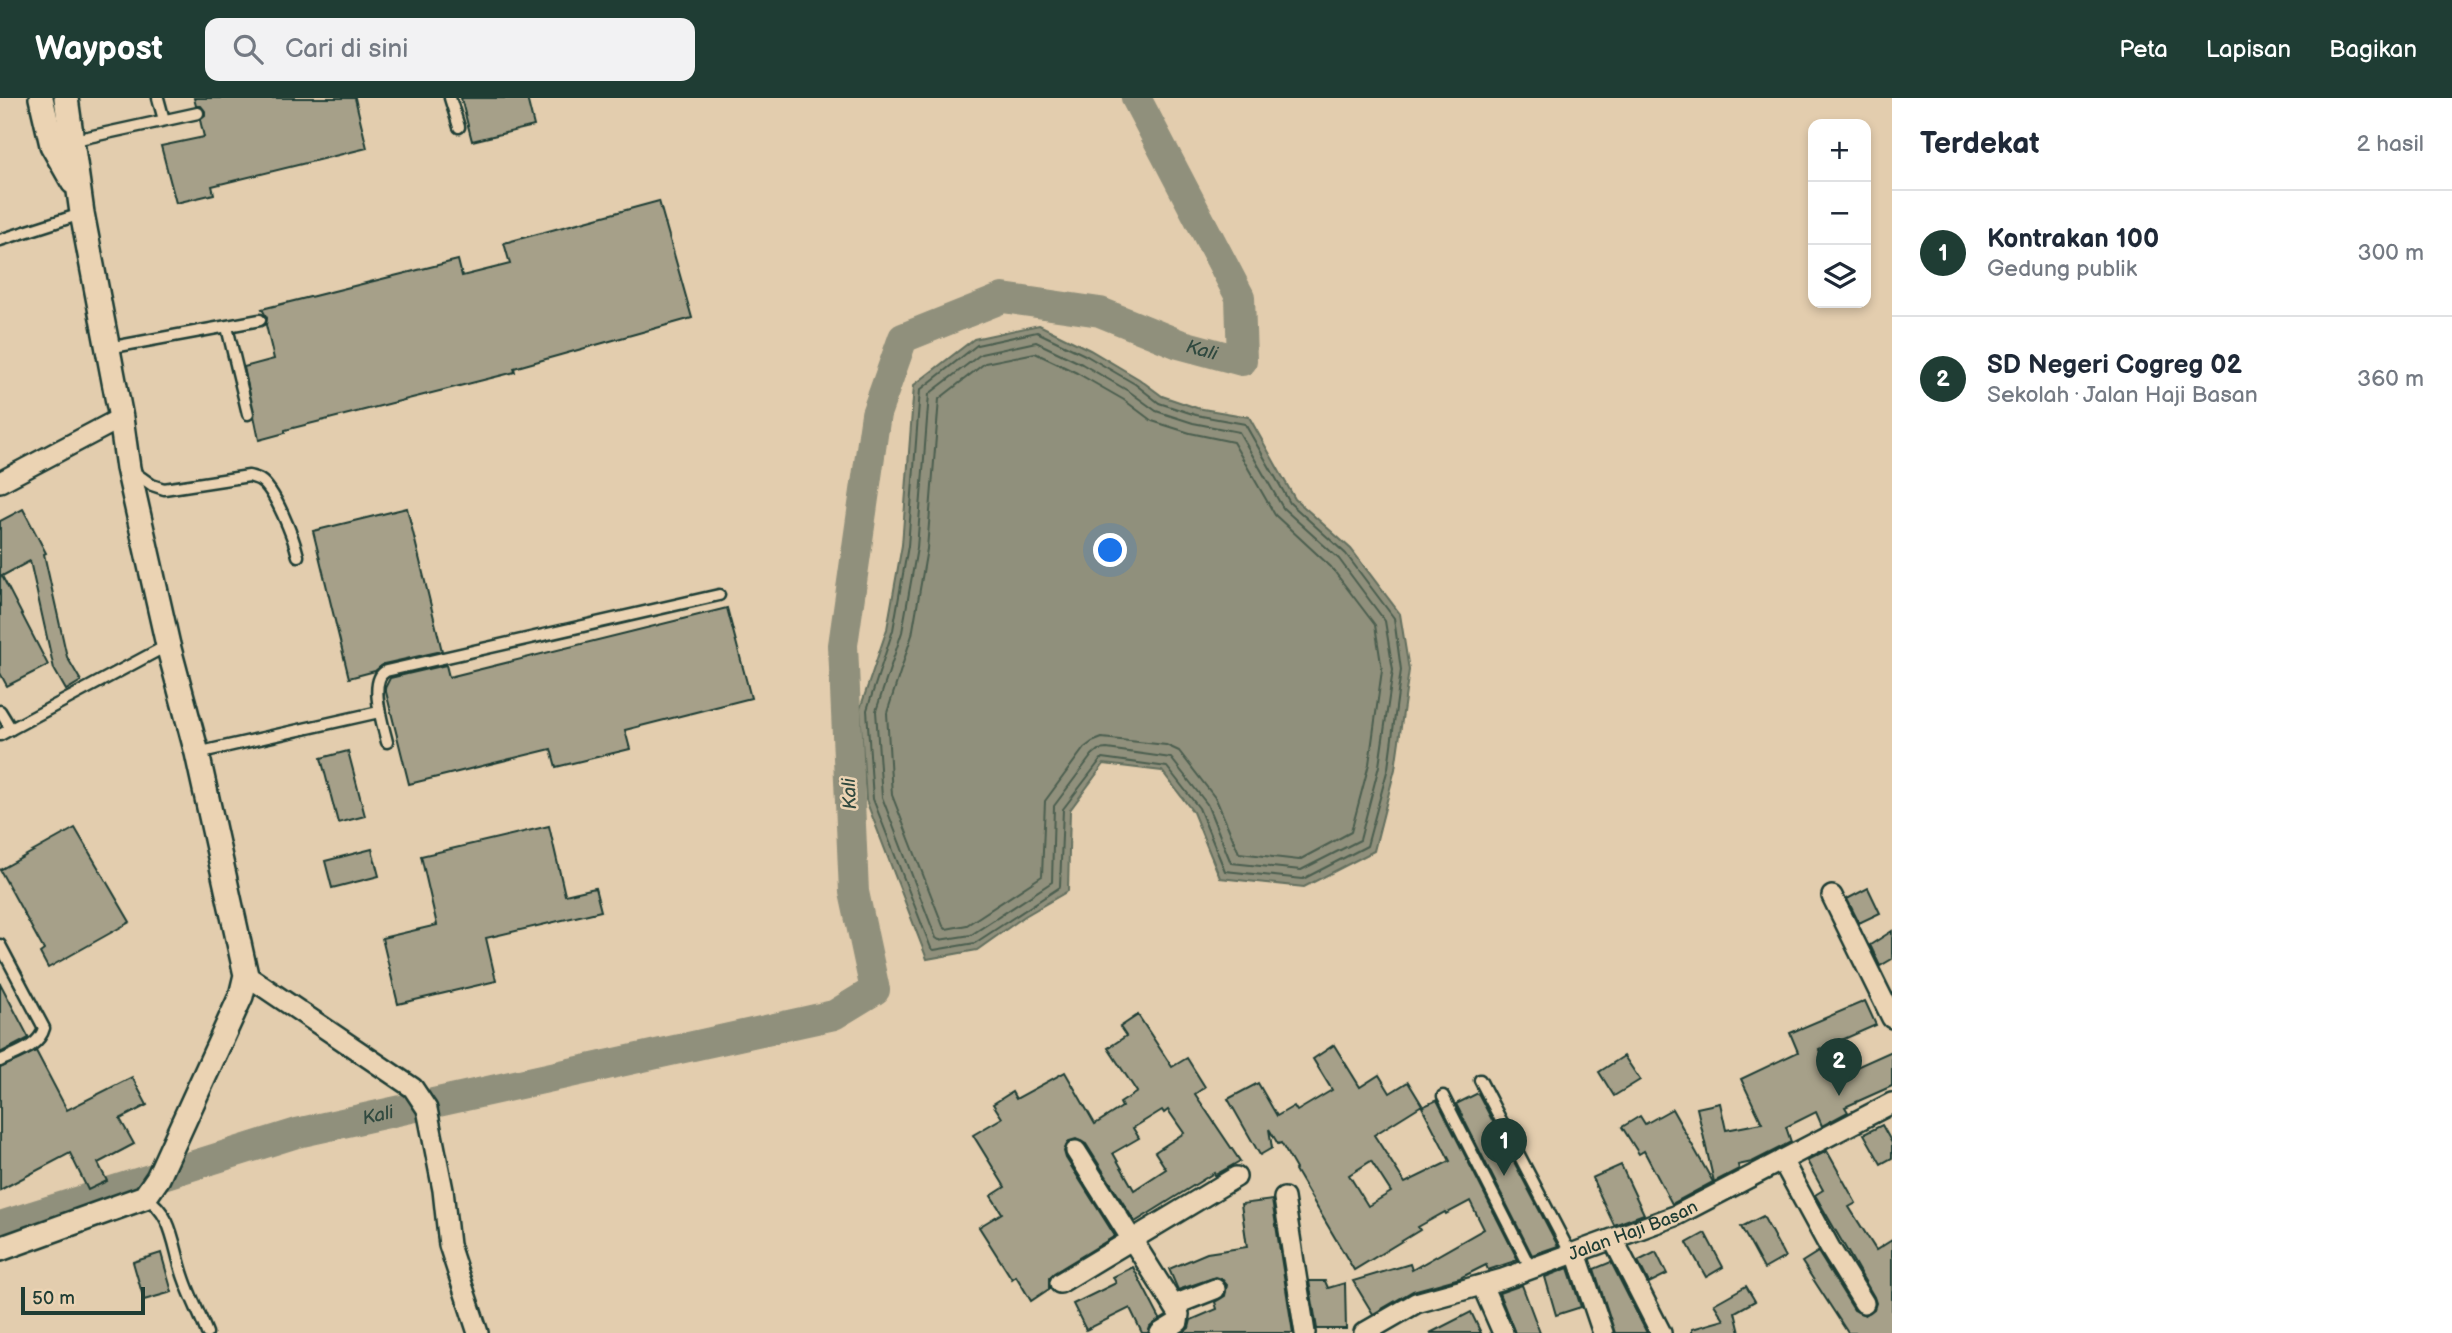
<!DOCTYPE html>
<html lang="id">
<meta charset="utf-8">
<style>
body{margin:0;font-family:"Balsamiq Sans",sans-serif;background:#f2f2f3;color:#1f2937}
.controls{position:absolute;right:21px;top:21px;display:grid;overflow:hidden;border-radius:14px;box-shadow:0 4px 10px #0003}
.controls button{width:63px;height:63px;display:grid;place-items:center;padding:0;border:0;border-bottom:2px solid #e0e1e3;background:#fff;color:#1f2937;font:35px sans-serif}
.scale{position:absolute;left:21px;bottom:18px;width:124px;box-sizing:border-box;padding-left:7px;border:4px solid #1f3d34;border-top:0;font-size:19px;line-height:24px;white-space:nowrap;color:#1f3d34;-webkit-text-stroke:5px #ebd3b3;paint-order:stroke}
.you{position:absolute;left:1111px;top:453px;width:24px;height:24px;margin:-18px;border:5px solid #fff;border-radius:50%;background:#1a73e8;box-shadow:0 0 0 10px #1a73e833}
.badge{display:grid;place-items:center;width:46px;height:46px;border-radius:50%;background:#1f3d34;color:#fff;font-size:23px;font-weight:700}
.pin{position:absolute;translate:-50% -58px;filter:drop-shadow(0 2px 4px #0008)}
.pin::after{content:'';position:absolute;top:37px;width:24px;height:21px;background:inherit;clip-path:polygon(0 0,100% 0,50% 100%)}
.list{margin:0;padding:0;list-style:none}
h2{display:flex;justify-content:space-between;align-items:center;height:91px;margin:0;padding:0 28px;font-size:30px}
h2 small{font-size:23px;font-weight:400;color:#747a83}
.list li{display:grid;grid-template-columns:46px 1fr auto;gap:21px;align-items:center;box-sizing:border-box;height:126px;padding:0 28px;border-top:2px solid #e0e1e3}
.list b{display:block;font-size:26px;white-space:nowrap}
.list p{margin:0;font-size:23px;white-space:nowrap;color:#747a83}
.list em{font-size:23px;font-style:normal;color:#747a83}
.icon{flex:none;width:38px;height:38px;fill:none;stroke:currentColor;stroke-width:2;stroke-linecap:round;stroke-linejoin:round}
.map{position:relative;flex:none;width:1892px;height:1235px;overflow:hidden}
header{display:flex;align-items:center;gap:42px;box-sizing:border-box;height:98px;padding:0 35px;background:#1f3d34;color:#fff}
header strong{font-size:33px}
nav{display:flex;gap:38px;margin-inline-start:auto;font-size:24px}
.search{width:490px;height:63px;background:#f2f2f3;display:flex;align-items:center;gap:18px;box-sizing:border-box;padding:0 24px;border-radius:14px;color:#747a83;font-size:26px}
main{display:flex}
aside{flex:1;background:#fff}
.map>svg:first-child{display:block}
.water{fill:#90907b;stroke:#636f5f;stroke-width:2}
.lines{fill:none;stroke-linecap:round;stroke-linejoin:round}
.shore{stroke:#4c5e50;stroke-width:2}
.river{stroke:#90907b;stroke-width:30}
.building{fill:#a6a089;stroke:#1f3d34;stroke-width:2;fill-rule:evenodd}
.service-casing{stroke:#1f3d34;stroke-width:15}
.minor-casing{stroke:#1f3d34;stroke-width:24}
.tertiary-casing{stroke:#1f3d34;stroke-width:28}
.service{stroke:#ebd3b3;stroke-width:10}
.minor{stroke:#ebd3b3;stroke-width:19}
.tertiary{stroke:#ebd3b3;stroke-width:23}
.labels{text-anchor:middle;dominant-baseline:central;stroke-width:5;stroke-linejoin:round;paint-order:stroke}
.street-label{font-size:18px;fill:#1f3d34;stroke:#ebd3b3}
.water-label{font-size:19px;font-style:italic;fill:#30493f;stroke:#ebd3b3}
</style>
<header>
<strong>Waypost</strong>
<div class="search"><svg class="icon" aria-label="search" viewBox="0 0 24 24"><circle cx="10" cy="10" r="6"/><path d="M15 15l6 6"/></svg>Cari di sini</div>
<nav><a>Peta</a><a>Lapisan</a><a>Bagikan</a></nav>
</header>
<main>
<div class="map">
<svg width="1892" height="1235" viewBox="0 0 1892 1235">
<rect width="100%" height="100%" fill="#e3cdae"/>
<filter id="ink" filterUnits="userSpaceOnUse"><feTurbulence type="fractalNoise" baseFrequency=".0143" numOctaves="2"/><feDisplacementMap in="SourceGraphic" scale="14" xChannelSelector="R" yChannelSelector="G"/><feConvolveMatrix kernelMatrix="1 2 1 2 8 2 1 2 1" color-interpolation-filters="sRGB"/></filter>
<g filter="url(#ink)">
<!-- water -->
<polygon class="water" points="1039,227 1090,252 1139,281 1162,298 1197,310 1249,319 1295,401 1351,451 1400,516 1409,572 1395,671 1374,753 1304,789 1220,780 1193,714 1162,673 1104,666 1070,712 1068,793 1025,818 977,852 927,861 866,702 860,611 887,531 902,447 914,287 974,241"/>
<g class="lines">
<!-- shore -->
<g class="shore">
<polygon points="1037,234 1087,258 1135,286 1159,305 1196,317 1245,326 1290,405 1346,456 1394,520 1401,572 1388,670 1367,748 1303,781 1225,773 1199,710 1167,669 1102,660 1063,711 1060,789 975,845 934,852 931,850 873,701 867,612 893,532 908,448 920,292 977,247"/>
<polygon points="1036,244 1082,266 1130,294 1156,313 1193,325 1239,334 1283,410 1339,461 1385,523 1393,572 1379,668 1360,742 1301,772 1231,765 1207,706 1171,660 1107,651 1098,652 1092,657 1054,708 1052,784 971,837 939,842 936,840 882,699 876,613 902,534 917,450 929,296 981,256"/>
<polygon points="1035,255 1077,275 1124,302 1152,323 1190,335 1233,344 1275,417 1331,469 1375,527 1382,572 1369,666 1351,734 1299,762 1239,755 1216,701 1179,653 1166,647 1102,640 1092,644 1084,650 1045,703 1042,778 967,827 946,831 943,828 892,697 887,615 912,537 927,451 939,301 985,265"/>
</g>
<!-- river -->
<path class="river" id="s1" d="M0,1128L297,1035L834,917L875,892L854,794L843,547L876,316L903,240L1003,200L1100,214L1179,246L1242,263L1240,199L1136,0"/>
</g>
<!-- building -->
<g class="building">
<polygon points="194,0 355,0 367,50 212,88 214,96 176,105 161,48 204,39 200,22 205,18 205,13 201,8 196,8"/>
<polygon points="461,0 527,0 534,28 472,43"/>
<polygon points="659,103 692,220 514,270 515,274 285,332 285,335 259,342 244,269 274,261 266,227 267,220 262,211 458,162 462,178 510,166 504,145"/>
<polygon points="407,410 442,553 384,566 375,573 349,580 313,433"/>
<polygon points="23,411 46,455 44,456 67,559 81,583 66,592 54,571 30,463 2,478 48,567 7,588 0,575 0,423"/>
<polygon points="727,510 751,600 625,632 630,651 556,669 551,651 409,686 385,590 390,580 446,567 449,579"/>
<polygon points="348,653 365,718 338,725 321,660"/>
<polygon points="549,728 565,797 595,790 601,813 486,840 496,883 398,906 382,840 437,827 421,758"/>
<polygon points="75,730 130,824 48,870 40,855 44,852 0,772"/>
<polygon points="372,751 379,778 332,790 325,763"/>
<polygon points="1868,790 1880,815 1859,825 1847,801"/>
<polygon points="1892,833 1892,861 1880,868 1870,847"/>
<polygon points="0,885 29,940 0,955"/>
<polygon points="1865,903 1876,927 1819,952 1832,980 1892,953 1892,988 1845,1009 1848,1014 1822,1028 1816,1014 1786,1029 1791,1044 1752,1064 1738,1067 1739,1071 1714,1084 1697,1010 1720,1005 1726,1032 1762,1025 1741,981 1798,954 1790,935"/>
<path d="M1138,917L1172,969L1187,960L1205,989L1195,996L1240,1063L1215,1077L1214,1075L1135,1124L1086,1046L1076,1041L1069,1043L1064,1053L1066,1060L1115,1138L1054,1175L1049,1180V1191L1031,1203L1016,1178L1012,1181L979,1129L1002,1115L991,1098L1005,1089L973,1037L1002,1020L993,1006L1012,994L1016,1001L1065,974L1095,1026L1122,1009L1120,1005L1137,994L1108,950L1126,938L1120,929ZM1162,1012L1164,1015L1168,1012L1184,1035L1155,1054L1166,1071L1134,1092L1113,1055L1139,1040L1133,1030Z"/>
<path d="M1334,947L1360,989L1379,977L1390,995L1408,984L1422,1007L1374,1037L1405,1085L1450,1063L1422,1009L1437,1002L1518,1162L1488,1172L1486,1167L1460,1180L1413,1193L1373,1216L1353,1183L1410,1166L1412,1172L1484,1131L1470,1103L1446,1116L1445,1114L1418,1129L1420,1132L1354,1172L1295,1072L1296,1071L1281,1045L1278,1046L1269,1031L1272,1050L1260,1057L1228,1001L1258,985L1277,1018L1294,1008L1297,1013L1332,992L1313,961ZM1371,1063L1391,1094L1368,1108L1349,1077Z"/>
<polygon points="36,953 67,1012 132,979 147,1007 120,1021 134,1046 98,1065 107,1083 88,1092 70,1055 0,1092 0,970"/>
<polygon points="1624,958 1640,982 1614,998 1599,974"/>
<polygon points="1478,995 1558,1148 1532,1157 1456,1006"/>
<polygon points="1672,1011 1713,1084 1672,1106 1644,1053 1639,1056 1622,1029 1640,1018 1645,1026"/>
<polygon points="1882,1027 1892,1045 1892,1060 1881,1066 1864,1036"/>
<polygon points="1827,1053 1856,1105 1849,1109 1876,1152 1892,1142 1892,1235 1848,1235 1802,1164 1818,1154 1854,1212 1865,1217 1874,1211 1876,1205 1874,1199 1815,1097 1823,1092 1807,1063"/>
<polygon points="1621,1067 1644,1116 1614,1127 1592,1080"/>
<polygon points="1272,1102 1293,1235 1183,1235 1189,1230 1191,1222 1217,1211 1215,1204 1225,1198 1227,1187 1222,1181 1216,1179 1178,1192 1169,1171 1207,1155 1247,1149 1241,1106"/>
<polygon points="1763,1118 1785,1159 1764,1171 1741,1129"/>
<polygon points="1705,1135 1723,1169 1706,1179 1687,1145"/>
<polygon points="1656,1154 1667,1176 1649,1185 1638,1163"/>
<polygon points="161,1155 172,1194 144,1202 133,1164"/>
<polygon points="1611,1164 1647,1235 1615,1235 1594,1171"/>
<polygon points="1133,1169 1160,1221 1150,1229 1148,1235 1142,1235 1130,1210 1086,1232 1073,1206 1116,1185 1113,1179"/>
<polygon points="1568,1170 1581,1209 1556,1217 1545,1179"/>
<polygon points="1309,1183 1325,1183 1328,1190 1345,1185 1346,1231 1317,1231"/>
<polygon points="1522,1187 1540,1235 1515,1235 1499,1195"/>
<polygon points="1746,1188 1755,1203 1735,1214 1740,1235 1692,1235 1692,1231 1724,1222 1714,1206"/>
<polygon points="1471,1214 1481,1235 1430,1235"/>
</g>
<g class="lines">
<defs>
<g id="service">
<polyline points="158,0 164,22"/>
<polyline points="450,0 459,29"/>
<polyline points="70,43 198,15"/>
<polyline points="0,142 81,116"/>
<polyline points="227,229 248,316"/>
<polyline points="108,250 260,222"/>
<path d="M131,372L152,387L164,391L249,378C252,379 257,380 260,382C275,391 294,441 298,458"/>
<polyline points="0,613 11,631"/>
<polyline points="0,637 168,547"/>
<path d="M387,644C383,627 368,582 386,573L719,497"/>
<polyline points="197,655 379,614"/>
<path d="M0,847L44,930C39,949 16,955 0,963"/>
<polyline points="1480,982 1566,1147 1576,1155"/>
<polyline points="1443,998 1531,1171"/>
<path d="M145,1099C174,1116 173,1150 184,1180C190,1198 200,1217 207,1235"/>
</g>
<g id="minor">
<polyline points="0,384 121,320"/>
<polyline points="1832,798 1892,920"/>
<polyline points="246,877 413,990 427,1011 443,1092 449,1147 478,1235"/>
<polyline points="1076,1053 1179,1216 1178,1224 1160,1235"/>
<polyline points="1782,1062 1830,1150 1864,1205"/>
<polyline points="1284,1100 1305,1235"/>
<polyline points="1614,1143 1661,1235"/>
<polyline points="1576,1155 1603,1235"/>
<polyline points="1060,1185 1236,1079"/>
<polyline points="1482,1187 1503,1235"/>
<polyline points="1174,1207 1215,1191"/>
<path id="s2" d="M1364,1235L1416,1205L1503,1181L1675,1118L1892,1005"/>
</g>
<g id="tertiary">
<polyline points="41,0 52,47 73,84"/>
<polyline points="0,1151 145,1099 158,1080 241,898 246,877 197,655 168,547 128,370 121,320 82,115 66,0"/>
</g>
</defs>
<!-- service casing -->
<use href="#service" class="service-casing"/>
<!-- minor casing -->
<use href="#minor" class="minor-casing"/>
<!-- tertiary casing -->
<use href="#tertiary" class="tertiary-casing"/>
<!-- service -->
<use href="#service" class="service"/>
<!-- minor -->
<use href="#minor" class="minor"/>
<!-- tertiary -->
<use href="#tertiary" class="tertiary"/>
</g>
</g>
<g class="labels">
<!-- street labels -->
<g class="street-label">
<text stroke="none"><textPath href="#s2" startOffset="289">Jalan Haji Basan</textPath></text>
</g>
<!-- water labels -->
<g class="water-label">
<text stroke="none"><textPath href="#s1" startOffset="1885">Kali</textPath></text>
<text transform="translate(850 696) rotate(-93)">Kali</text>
<text stroke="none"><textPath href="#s1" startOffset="394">Kali</textPath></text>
</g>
</g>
</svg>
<div class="controls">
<button>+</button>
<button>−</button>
<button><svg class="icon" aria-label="layers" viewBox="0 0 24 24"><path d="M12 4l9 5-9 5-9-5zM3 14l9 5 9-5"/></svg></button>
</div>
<div class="scale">50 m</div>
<div class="you"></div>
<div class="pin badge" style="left:1504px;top:1078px">1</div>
<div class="pin badge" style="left:1839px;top:998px">2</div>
</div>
<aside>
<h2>Terdekat<small>2 hasil</small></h2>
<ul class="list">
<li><span class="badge">1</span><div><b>Kontrakan 100</b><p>Gedung publik</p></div><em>300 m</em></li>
<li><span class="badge">2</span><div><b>SD Negeri Cogreg 02</b><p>Sekolah · Jalan Haji Basan</p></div><em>360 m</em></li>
</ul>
</aside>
</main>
